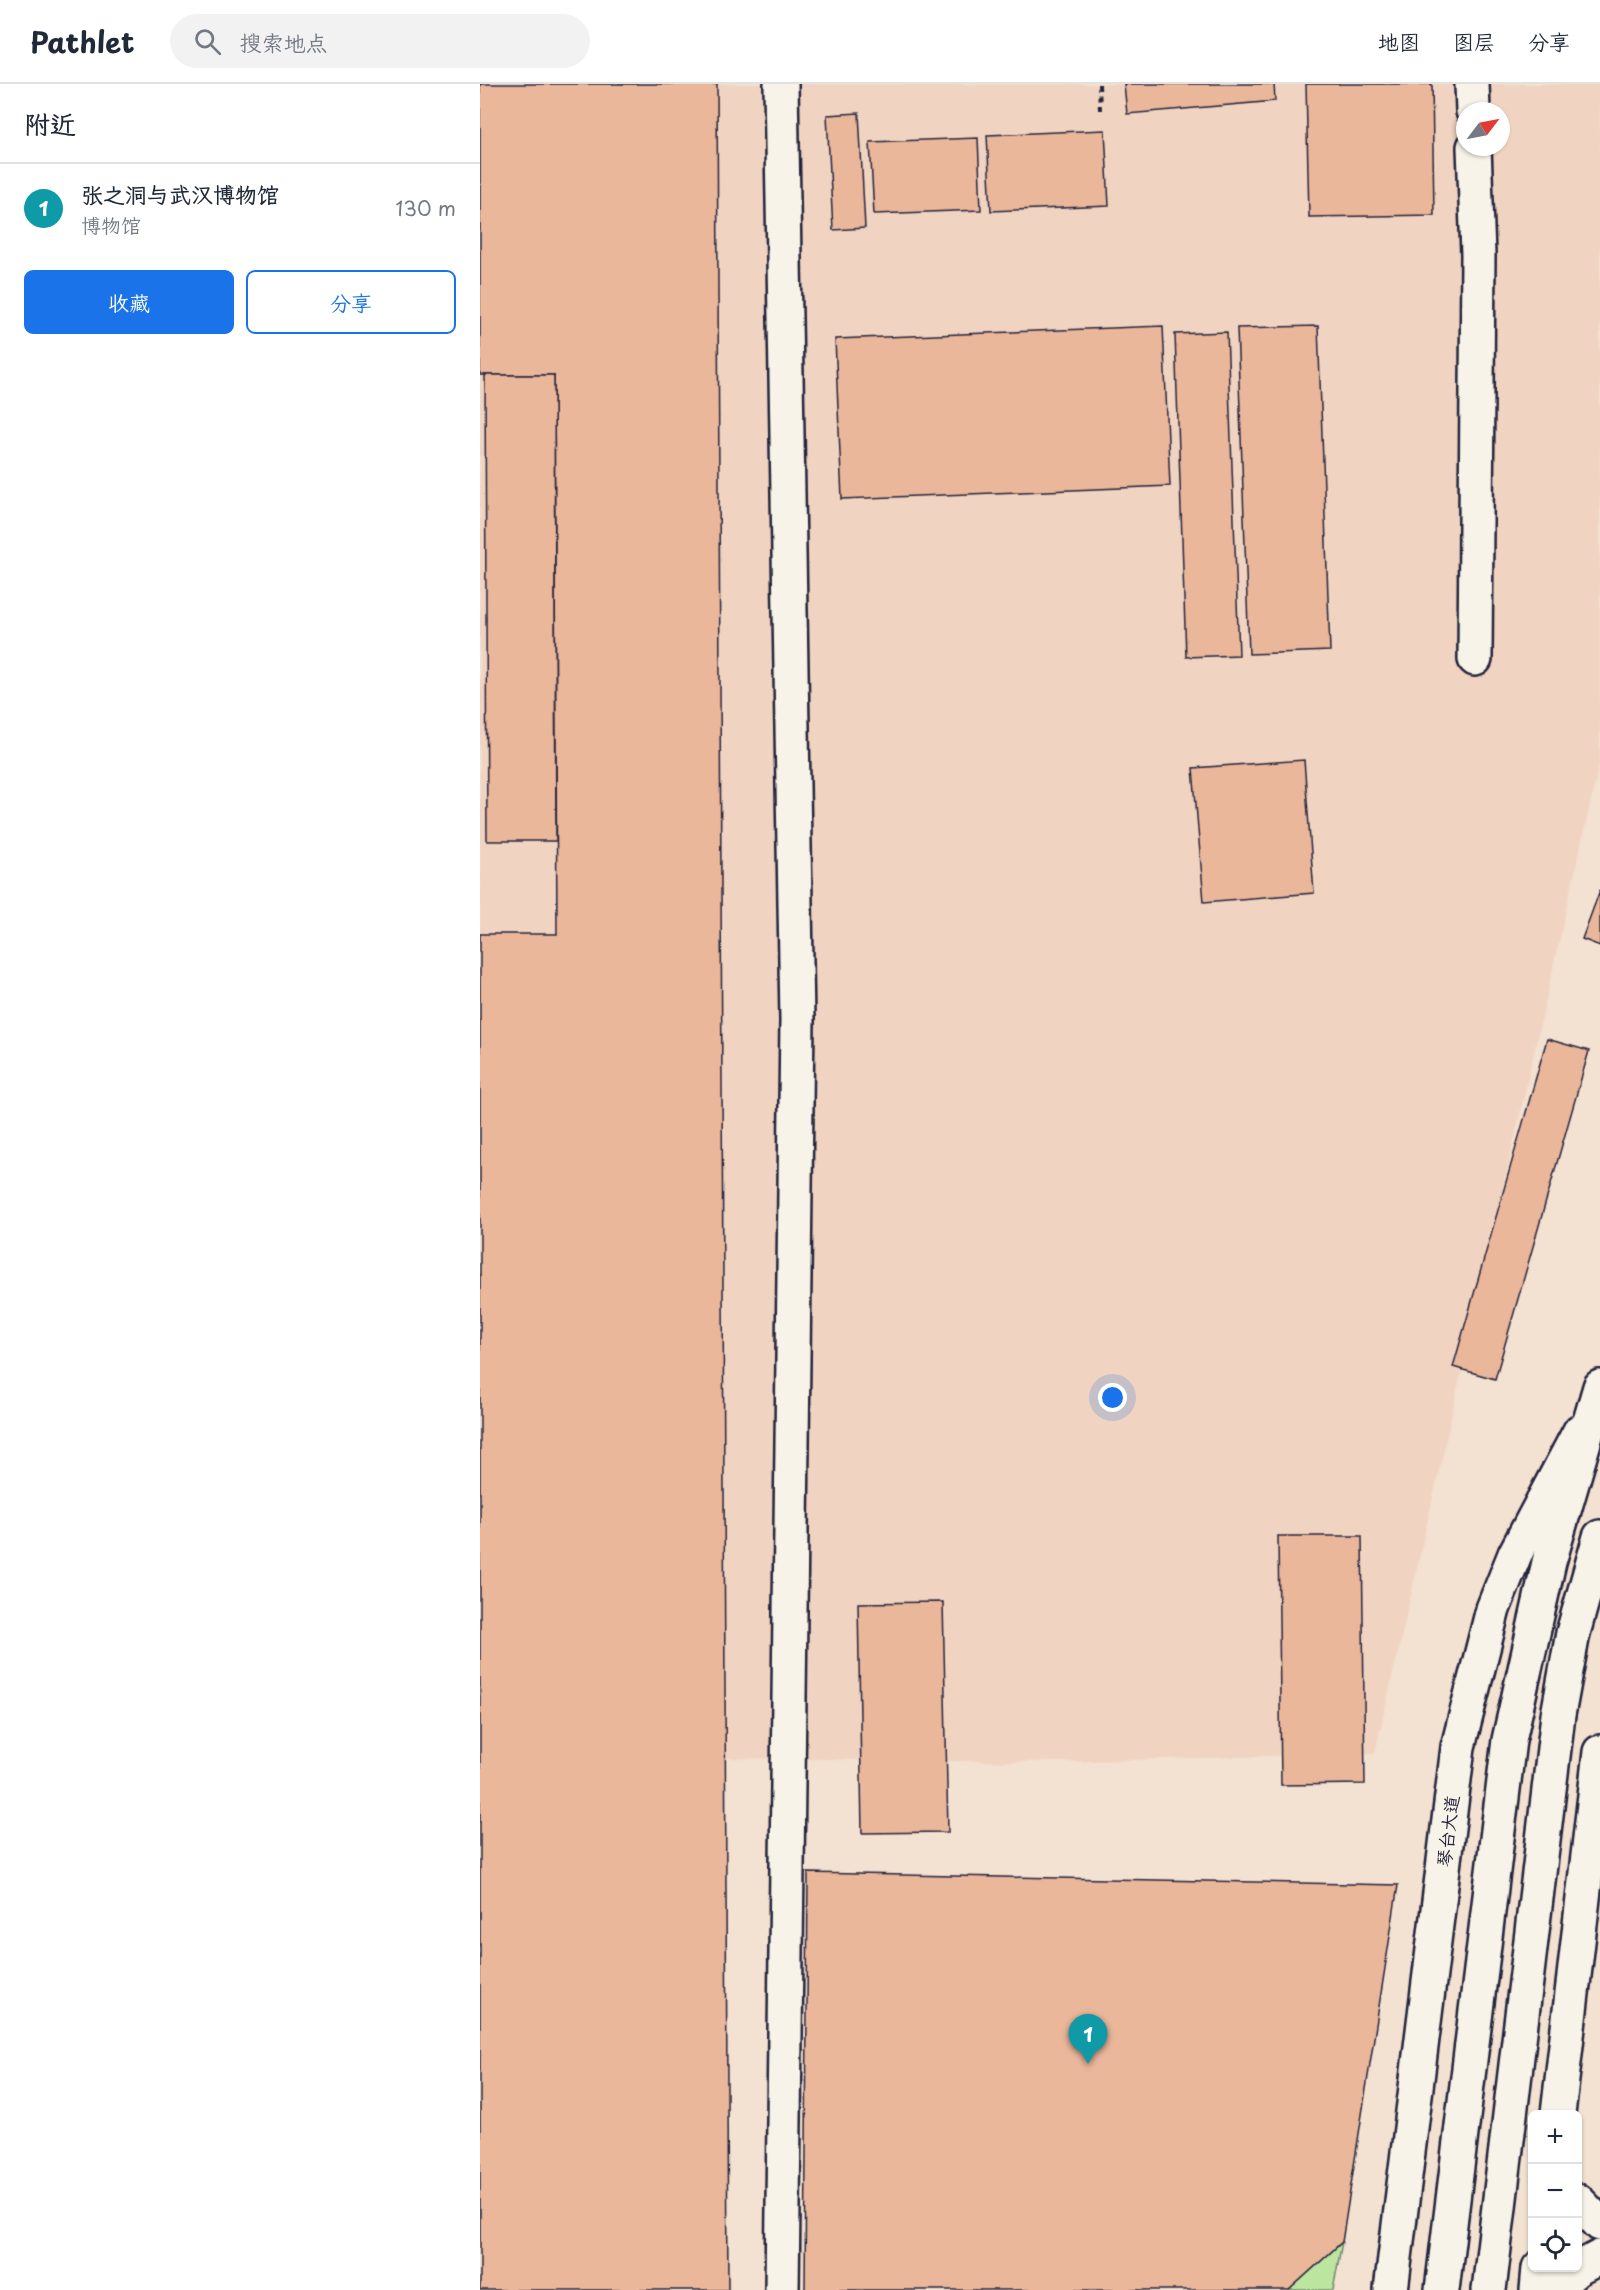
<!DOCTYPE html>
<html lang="zh">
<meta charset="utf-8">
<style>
body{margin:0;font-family:"Playpen Sans","LXGW WenKai TC",sans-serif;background:#f2f2f3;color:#1f2937}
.controls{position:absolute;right:18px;bottom:18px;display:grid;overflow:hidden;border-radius:9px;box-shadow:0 2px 4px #0004}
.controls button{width:54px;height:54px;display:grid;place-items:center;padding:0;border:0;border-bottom:2px solid #e0e1e3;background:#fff;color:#1f2937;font:30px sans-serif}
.compass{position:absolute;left:976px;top:18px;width:54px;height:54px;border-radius:50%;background:#fff;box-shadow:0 2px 4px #0004;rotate:58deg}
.you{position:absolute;left:633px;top:1314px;width:21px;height:21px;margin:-15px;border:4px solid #fff;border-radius:50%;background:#1a73e8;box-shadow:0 0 0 9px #1a73e833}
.badge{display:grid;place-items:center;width:39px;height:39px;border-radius:50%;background:#1a73e8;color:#fff;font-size:20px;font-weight:700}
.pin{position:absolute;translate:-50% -50px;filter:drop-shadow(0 2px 3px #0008)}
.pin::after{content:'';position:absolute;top:32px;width:21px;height:18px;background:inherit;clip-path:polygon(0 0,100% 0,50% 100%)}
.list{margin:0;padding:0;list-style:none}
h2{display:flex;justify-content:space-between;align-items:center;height:78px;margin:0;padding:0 24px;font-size:26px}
h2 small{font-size:20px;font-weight:400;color:#747a83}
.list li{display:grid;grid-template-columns:39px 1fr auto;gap:18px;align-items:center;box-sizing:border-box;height:90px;padding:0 24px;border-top:2px solid #e0e1e3}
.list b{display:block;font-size:22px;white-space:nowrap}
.list p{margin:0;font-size:20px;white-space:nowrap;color:#747a83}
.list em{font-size:20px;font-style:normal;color:#747a83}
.actions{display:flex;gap:12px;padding:18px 24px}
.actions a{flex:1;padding:14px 0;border:2px solid #1a73e8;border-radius:9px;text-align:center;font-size:21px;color:#1a73e8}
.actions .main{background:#1a73e8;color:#fff}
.icon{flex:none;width:33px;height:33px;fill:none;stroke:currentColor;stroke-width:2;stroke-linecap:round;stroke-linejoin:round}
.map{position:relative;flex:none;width:1120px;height:2206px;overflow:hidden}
header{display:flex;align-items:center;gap:36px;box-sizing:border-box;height:84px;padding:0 30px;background:#fff;border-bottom:2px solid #e0e1e3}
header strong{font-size:28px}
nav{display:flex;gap:33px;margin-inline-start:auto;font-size:21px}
.search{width:420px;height:54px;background:#f2f2f3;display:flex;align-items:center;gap:15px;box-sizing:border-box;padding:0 21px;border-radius:33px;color:#747a83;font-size:22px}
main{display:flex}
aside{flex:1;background:#fff}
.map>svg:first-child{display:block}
.built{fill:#f0d4c1;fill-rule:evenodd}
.green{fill:#bce5a0;stroke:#6f846e;stroke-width:1.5}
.building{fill:#eab79b;stroke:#22223b;stroke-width:1.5}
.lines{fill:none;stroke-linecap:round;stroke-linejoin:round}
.minor-casing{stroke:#22223b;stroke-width:38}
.secondary-casing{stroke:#22223b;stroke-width:38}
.trunk-casing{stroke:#22223b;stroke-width:38}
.path{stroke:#22223b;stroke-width:4;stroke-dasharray:6 4.5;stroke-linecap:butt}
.minor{stroke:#f7f3e8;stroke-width:33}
.secondary{stroke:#f7f3e8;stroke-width:33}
.trunk{stroke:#f7f3e8;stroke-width:33}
.labels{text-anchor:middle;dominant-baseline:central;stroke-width:6;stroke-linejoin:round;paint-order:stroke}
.street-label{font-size:18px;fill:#22223b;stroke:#f7f3e8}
</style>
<header>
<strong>Pathlet</strong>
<div class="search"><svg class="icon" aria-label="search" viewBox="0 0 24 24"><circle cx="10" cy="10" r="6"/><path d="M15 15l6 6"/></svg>搜索地点</div>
<nav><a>地图</a><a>图层</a><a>分享</a></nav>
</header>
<main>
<aside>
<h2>附近<small></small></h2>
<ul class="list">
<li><span class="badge" style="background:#0f9aa8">1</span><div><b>张之洞与武汉博物馆</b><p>博物馆</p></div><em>130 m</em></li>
</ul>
<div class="actions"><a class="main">收藏</a><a>分享</a></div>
</aside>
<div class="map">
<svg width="1120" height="2206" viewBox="0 0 1120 2206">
<rect width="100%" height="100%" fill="#f3e1d1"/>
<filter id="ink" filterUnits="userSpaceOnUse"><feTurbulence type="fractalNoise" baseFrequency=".0167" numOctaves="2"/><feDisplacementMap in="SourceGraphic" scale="12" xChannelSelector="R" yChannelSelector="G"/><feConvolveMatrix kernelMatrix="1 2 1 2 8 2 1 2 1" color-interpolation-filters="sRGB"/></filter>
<g filter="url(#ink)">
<!-- built -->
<path class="built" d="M0,0H1120V677L895,1669L576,1678L225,1674L250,2206H0ZM985,27H1021V63H985Z"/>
<!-- green -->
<polygon class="green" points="862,2158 853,2206 809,2206"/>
<!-- building -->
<g class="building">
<polygon points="0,0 237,0 248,2206 0,2206 0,850 77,850 74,291 0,291"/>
<polygon points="644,0 794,0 795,17 647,30"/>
<polygon points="826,0 952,0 954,131 829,133"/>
<polygon points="379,29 385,144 353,146 347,31"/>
<polygon points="625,46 629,122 511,127 507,51"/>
<polygon points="498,54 501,126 394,130 390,58"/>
<polygon points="683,242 690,402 362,415 355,255"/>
<polygon points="838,242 850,567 769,570 757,244"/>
<polygon points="747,248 759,571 706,573 695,250"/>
<polygon points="5,291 74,291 76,757 7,757"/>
<polygon points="824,676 834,809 724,818 713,684"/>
<polygon points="1120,806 1120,862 1102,855"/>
<polygon points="1067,955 1109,967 1015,1295 973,1283"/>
<polygon points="798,1452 882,1452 885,1700 801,1701"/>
<polygon points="463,1518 468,1748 382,1749 378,1519"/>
<polygon points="328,1789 918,1801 862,2158 809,2206 325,2206"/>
</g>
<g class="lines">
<defs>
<g id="minor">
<polyline points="301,0 317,936 302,2206"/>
<polyline points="992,0 993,27"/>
<polyline points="994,63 998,171 995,575"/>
<polyline points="1098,2117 1120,2140"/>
<polyline points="1073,2206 1097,2185 1120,2173"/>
</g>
<g id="secondary">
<polyline points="1078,2030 1120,1668"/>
<polyline points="911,2206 978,1663 1013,1525 1035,1470 1100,1347"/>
<polyline points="1057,2206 1059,2184"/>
</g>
<g id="trunk">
<polyline points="962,2206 1029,1656 1069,1478 1120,1303"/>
<polyline points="1009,2206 1078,1631 1093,1549 1120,1453"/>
</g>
</defs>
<!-- minor casing -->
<use href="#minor" class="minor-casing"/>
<!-- secondary casing -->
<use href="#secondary" class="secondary-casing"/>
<!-- trunk casing -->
<use href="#trunk" class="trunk-casing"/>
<!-- path -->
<polyline class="path" points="619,0 620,26"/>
<!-- minor -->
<use href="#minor" class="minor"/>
<!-- secondary -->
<use href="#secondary" class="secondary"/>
<!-- trunk -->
<use href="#trunk" class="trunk"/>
</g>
</g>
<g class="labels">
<!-- street labels -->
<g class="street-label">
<text transform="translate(967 1747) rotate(-83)">琴台大道</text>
</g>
</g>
</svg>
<div class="controls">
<button>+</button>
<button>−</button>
<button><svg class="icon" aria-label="locate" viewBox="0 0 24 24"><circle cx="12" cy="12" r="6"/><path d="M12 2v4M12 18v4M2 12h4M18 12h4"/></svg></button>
</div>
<svg class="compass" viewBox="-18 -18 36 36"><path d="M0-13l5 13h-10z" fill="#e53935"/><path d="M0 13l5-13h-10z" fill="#747a83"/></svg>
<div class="you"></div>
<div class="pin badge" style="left:608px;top:1980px;background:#0f9aa8">1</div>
</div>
</main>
